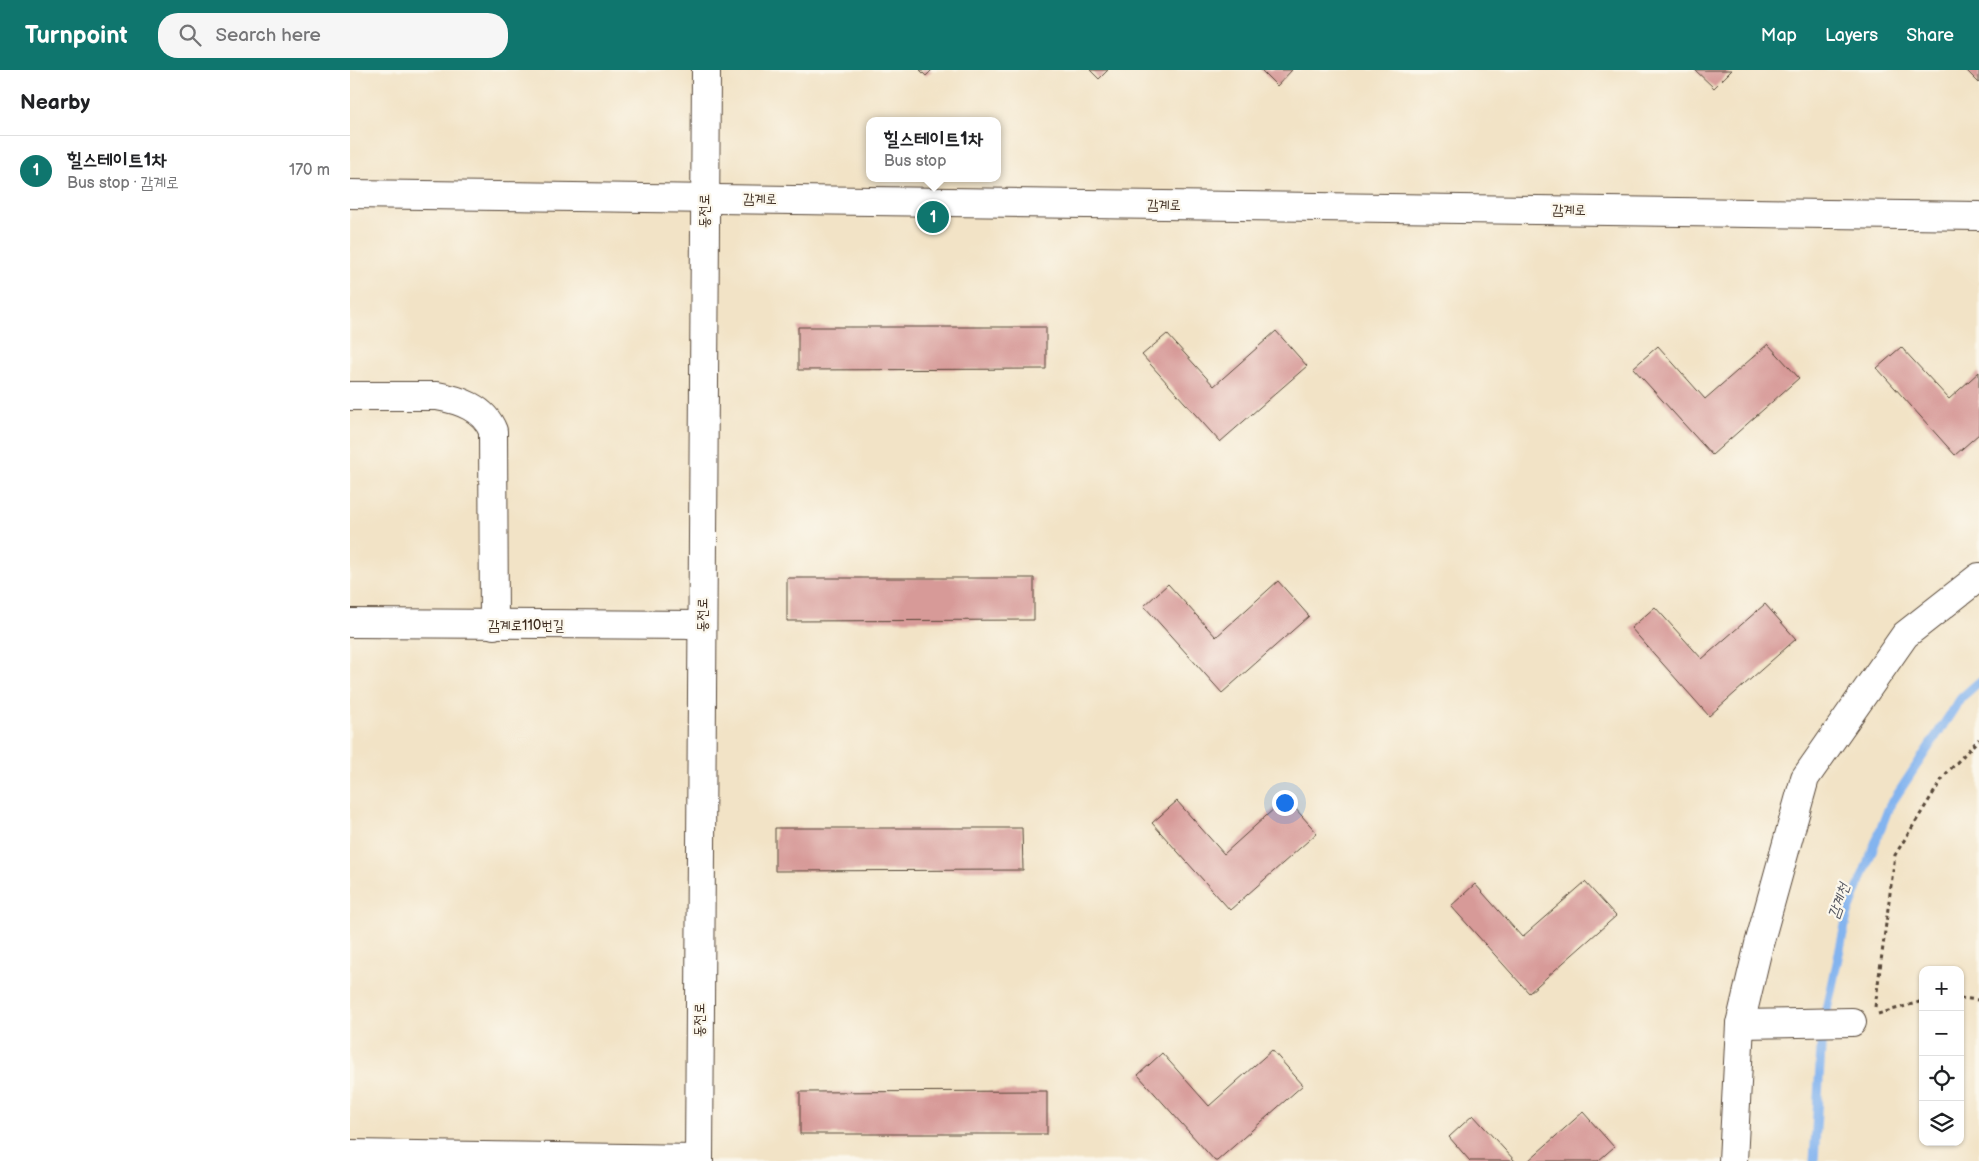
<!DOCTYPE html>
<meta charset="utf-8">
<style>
body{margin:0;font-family:"Balsamiq Sans","Poor Story",sans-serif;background:#f6f6f6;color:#202124}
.controls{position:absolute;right:15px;bottom:15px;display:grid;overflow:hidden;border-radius:10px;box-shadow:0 1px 4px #0004}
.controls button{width:45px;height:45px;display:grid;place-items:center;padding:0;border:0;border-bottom:1px solid #e0e0e0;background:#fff;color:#202124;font:25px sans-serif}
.you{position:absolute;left:934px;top:732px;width:18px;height:18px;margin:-12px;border:4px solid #fff;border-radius:50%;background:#1a73e8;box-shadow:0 0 0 8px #1a73e833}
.badge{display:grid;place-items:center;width:32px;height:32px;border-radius:50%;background:#0f766e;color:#fff;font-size:16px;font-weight:700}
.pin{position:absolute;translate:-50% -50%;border:2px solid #fff;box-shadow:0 1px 5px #0006}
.popup{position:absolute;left:516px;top:47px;width:135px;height:65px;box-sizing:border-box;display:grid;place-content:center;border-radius:10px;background:#fff;filter:drop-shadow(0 1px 4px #0005);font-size:16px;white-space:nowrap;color:#757577}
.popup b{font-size:19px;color:#202124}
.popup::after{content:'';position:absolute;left:50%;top:100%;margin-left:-10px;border:10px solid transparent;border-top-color:#fff}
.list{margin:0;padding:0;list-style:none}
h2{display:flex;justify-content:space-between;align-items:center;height:65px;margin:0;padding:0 20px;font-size:21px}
h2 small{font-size:16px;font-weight:400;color:#757577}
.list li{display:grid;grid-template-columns:32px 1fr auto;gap:15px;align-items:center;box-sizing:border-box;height:70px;padding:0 20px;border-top:1px solid #e0e0e0}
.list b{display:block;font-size:19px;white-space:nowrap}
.list p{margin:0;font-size:16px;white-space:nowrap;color:#757577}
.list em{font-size:16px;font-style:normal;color:#757577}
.icon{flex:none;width:28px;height:28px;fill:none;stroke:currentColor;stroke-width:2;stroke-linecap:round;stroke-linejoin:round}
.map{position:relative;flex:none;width:1629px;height:1091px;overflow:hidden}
header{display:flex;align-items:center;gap:30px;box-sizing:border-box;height:70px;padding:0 25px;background:#0f766e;color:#fff}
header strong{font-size:24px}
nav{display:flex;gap:28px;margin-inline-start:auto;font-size:18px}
.search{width:350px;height:45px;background:#f6f6f6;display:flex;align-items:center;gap:12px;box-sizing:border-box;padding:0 18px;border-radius:20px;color:#757577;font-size:19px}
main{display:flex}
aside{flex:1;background:#fff}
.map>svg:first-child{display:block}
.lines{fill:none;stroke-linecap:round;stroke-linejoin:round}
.stream{stroke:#83b4ef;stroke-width:9}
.building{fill:#d79a98}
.minor-casing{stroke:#564637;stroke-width:30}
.tertiary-casing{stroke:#564637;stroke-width:30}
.secondary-casing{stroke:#564637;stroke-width:30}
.path{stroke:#564637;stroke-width:3;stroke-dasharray:4 4;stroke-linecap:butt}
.minor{stroke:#fff;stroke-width:28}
.tertiary{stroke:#fff;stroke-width:28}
.secondary{stroke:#fff;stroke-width:28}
.labels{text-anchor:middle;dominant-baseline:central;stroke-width:4.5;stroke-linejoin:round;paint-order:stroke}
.street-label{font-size:14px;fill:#3b2a1e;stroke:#fbf7ec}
.water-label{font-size:15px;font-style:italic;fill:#51535d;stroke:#fbf7ec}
</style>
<header>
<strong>Turnpoint</strong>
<div class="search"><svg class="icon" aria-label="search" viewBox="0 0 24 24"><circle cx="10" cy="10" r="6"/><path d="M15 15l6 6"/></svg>Search here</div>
<nav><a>Map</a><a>Layers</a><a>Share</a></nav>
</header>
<main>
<aside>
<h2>Nearby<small></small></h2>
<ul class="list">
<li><span class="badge">1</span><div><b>힐스테이트1차</b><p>Bus stop · 감계로</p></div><em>170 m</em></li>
</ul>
</aside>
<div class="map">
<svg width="1629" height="1091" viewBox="0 0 1629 1091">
<rect width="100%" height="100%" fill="#fbf7ec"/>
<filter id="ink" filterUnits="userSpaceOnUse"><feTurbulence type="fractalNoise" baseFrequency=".02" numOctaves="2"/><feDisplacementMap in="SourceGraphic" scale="10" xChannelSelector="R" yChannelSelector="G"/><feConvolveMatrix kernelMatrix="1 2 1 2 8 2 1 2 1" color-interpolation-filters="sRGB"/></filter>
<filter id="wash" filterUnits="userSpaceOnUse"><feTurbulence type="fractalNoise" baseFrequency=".0096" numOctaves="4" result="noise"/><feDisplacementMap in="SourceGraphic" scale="20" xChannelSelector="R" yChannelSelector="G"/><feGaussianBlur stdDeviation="1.12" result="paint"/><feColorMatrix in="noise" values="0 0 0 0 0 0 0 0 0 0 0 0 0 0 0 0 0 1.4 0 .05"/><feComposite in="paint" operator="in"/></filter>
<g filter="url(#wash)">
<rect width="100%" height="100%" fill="#f2e3c6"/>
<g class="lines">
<!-- stream -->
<polyline class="stream" points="1464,1091 1472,963 1497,846 1539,737 1611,628 1629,612"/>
</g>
<g id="blocks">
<!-- building -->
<g class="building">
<polygon points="570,0 582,0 576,6"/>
<polygon points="740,0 758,0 749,9"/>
<polygon points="911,0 942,0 927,16"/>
<polygon points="1345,0 1382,0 1364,18"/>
<polygon points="1616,0 1629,0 1629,13"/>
<polygon points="448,257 696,257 696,299 448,300"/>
<polygon points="926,261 957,296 870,372 792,285 817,264 864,316"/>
<polygon points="1418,274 1449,308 1362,385 1283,298 1308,276 1355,329"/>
<polygon points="1551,277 1599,329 1629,302 1629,364 1605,385 1527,298"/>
<polygon points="437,508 684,508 684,550 437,551"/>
<polygon points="928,511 959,546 872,623 794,536 818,514 866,567"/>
<polygon points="1415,534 1446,569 1359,646 1281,558 1305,537 1352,589"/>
<polygon points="936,728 967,763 880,840 802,753 827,731 874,784"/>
<polygon points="425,758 672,758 673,800 425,801"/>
<polygon points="1235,812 1266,846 1179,923 1101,836 1125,814 1172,867"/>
<polygon points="922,980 953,1015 867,1091 865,1091 788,1005 812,983 859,1036"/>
<polygon points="697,1021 697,1064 450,1064 450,1022"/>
<polygon points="1233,1042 1264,1077 1248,1091 1178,1091"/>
<polygon points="1123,1045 1165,1091 1120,1091 1099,1067"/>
</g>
</g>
</g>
<g filter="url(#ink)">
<use href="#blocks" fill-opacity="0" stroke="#564637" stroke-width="1"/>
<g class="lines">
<defs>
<g id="minor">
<path d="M0,326H87C110,330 134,338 143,361L144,555"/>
<polyline points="0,553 352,555"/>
<polyline points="1390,954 1502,952"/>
<polyline points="0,1084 349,1089"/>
<polyline points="1383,1091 1390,954 1409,874 1455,708 1555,565 1629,507"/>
</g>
<polyline id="tertiary" points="349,1091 356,0"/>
<polyline id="secondary" points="0,124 1629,146"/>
</defs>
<!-- minor casing -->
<use href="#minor" class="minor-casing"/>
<!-- tertiary casing -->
<use href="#tertiary" class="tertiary-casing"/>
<!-- secondary casing -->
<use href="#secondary" class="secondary-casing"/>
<!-- path -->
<g class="path">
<polyline points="1610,928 1629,930"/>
<polyline points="1525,937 1545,785 1594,706 1629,669"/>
<polyline points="1528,944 1573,931"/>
</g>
<!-- minor -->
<use href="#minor" class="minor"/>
<!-- tertiary -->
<use href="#tertiary" class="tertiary"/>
<!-- secondary -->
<use href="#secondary" class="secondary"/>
</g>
</g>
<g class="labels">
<!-- street labels -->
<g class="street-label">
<text transform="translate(410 129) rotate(1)">감계로</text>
<text transform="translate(814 135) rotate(1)">감계로</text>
<text transform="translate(1219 140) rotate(1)">감계로</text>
<text transform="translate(354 141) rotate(-90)">동전로</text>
<text transform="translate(352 545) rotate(-90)">동전로</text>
<text x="176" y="555">감계로110번길</text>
<text transform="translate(349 950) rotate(-90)">동전로</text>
</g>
<!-- water labels -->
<g class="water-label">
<text transform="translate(1489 831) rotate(-71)">감계천</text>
</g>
</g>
</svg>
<div class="controls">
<button>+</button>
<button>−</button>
<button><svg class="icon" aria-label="locate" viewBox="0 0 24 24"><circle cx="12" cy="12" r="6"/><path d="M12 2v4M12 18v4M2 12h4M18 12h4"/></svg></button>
<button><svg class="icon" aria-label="layers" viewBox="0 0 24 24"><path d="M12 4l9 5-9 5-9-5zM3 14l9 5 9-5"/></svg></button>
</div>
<div class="you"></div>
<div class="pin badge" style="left:583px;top:147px">1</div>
<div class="popup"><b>힐스테이트1차</b>Bus stop</div>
</div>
</main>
